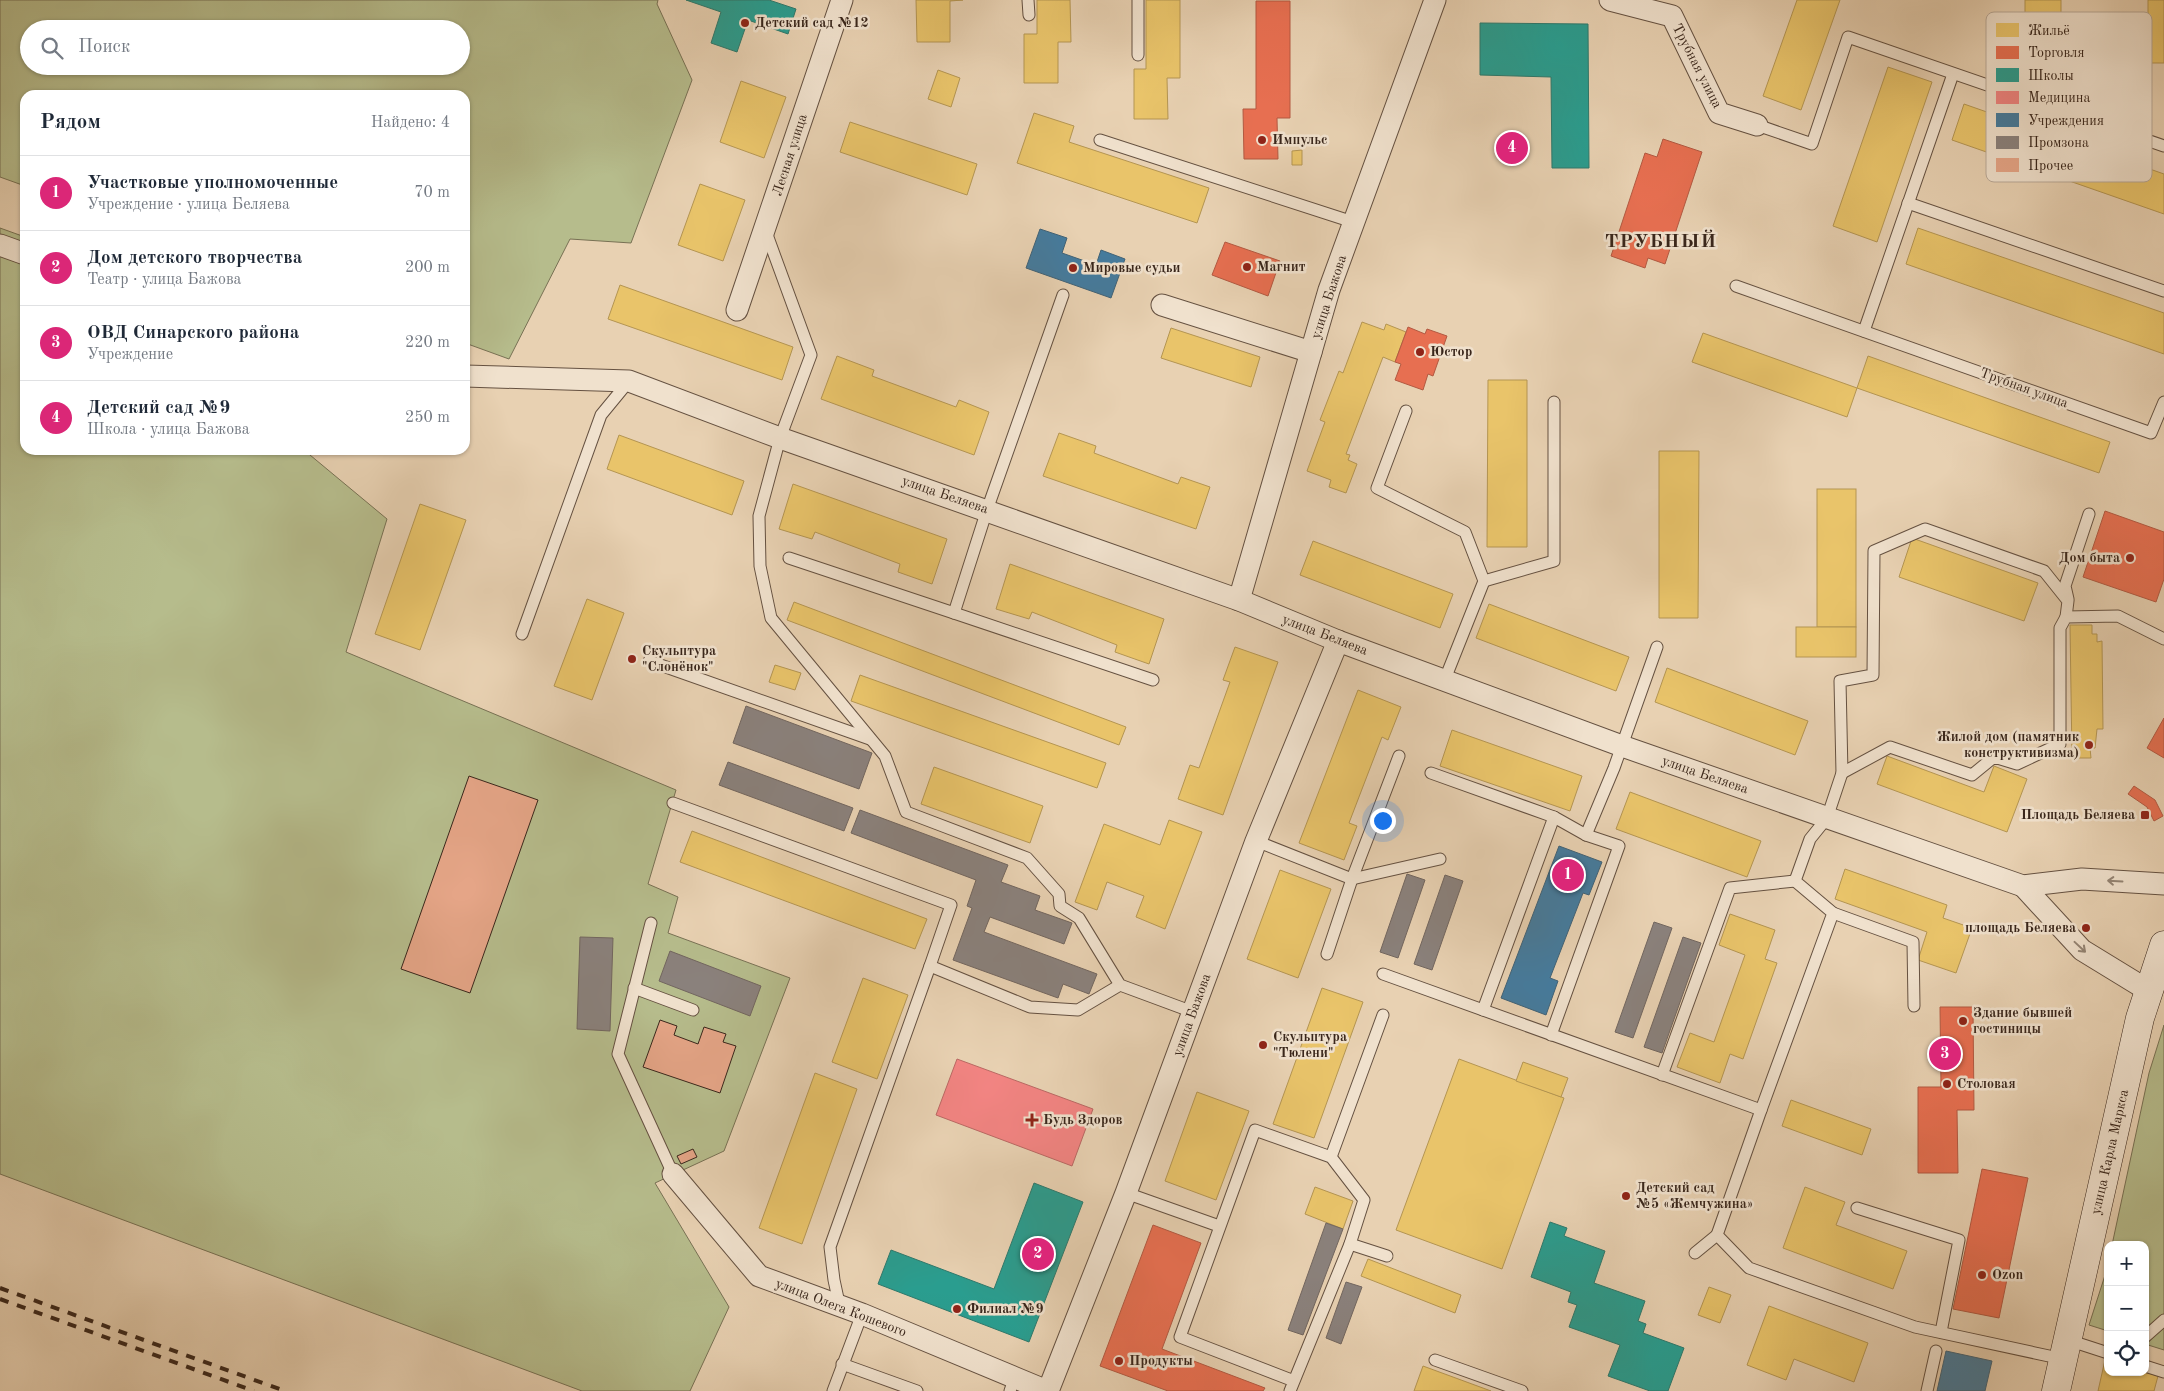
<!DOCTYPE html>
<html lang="ru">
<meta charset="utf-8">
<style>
body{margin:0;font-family:"Old Standard TT",serif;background:#f6f6f7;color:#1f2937}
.controls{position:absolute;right:15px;bottom:15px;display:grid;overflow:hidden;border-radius:10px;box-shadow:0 1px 4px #0004}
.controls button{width:45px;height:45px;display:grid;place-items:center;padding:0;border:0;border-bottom:1px solid #e0e1e3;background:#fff;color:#1f2937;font:25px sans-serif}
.you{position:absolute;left:1382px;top:820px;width:18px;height:18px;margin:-12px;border:4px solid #fff;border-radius:50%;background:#1a73e8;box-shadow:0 0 0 8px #1a73e833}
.badge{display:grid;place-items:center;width:32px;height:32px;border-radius:50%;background:#db2777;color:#fff;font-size:16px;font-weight:700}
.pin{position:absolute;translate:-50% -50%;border:2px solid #fff;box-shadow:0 1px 5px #0006}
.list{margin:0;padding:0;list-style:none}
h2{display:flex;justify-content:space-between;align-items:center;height:65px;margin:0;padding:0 20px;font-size:21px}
h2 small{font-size:16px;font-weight:400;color:#747a83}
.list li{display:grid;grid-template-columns:32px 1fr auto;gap:15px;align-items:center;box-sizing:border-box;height:75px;padding:0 20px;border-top:1px solid #e0e1e3}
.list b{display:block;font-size:19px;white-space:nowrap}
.list p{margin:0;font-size:16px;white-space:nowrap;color:#747a83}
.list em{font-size:16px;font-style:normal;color:#747a83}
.icon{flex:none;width:28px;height:28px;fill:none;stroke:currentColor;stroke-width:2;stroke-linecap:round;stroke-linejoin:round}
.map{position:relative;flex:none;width:2164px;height:1391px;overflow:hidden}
.search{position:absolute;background:#fff;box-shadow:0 1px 4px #0004;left:20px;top:20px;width:450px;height:55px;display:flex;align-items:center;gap:12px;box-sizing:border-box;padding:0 18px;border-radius:28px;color:#747a83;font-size:19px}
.panel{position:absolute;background:#fff;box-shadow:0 1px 4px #0004;left:20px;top:90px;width:450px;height:365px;border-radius:15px}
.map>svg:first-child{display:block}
.green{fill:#b6bc8c;stroke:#787154;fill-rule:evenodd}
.homes{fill:#e9c46a;stroke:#b49552}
.shops{fill:#e76f51;stroke:#b35941}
.schools{fill:#2a9d8f;stroke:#2e796c}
.health{fill:#f28482;stroke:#ba6863}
.public{fill:#457b9d;stroke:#416276}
.industry{fill:#8a817c;stroke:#72665f}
.building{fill:#e5a587;stroke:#39261b}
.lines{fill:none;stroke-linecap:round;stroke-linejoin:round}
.lane-casing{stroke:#655141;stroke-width:13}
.street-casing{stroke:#655141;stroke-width:23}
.secondary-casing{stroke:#39261b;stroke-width:29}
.lane{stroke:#f0e1cd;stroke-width:11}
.street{stroke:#f0e1cd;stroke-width:21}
.secondary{stroke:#f0e1cd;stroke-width:28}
.rail{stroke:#39261b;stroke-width:4;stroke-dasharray:9 9;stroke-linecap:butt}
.oneway{stroke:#948474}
.poi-dot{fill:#8f2418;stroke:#f0e1cd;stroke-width:2}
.labels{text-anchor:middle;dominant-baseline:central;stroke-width:5;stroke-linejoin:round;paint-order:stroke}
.poi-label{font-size:14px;font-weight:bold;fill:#39261b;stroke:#f0e1cd;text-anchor:start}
.street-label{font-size:14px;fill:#39261b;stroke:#f0e1cd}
.district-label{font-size:19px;font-weight:bold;letter-spacing:1px;fill:#39261b;stroke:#f0e1cd}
.key{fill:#f0e1cd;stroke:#b9a998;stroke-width:1}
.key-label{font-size:14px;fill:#39261b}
</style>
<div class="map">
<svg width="2164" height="1391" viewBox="0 0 2164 1391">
<rect width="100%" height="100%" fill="#e8d1b2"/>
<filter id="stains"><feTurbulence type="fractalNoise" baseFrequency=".004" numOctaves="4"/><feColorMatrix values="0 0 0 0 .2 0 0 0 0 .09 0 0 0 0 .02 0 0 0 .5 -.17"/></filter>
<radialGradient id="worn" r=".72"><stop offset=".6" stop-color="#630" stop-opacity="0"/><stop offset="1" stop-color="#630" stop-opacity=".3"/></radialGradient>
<!-- green -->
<g class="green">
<path d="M0,0H658L657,4L692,80L631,243L570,239L509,359L465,343V95H25V186L0,177ZM29,29H461V66H29Z"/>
<polygon points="0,228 25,237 25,450 304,450 387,519 346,652 676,790 648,884 678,897 668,933 790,978 724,1151 655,1183 729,1307 690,1391 582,1391 0,1174"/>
<polygon points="2164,1025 2164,1350 2145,1344 2145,1245 2112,1245 2149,1073"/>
<polygon points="2108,1266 2108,1331 2089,1325"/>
</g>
<!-- homes -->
<g class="homes">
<polygon points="916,0 963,0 950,1 950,42 917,42"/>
<polygon points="1037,0 1070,0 1071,42 1058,42 1058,83 1024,83 1024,34 1037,34"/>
<polygon points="1146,0 1180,0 1180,78 1167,78 1168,119 1134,119 1134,69 1146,69"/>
<polygon points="1797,0 1840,0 1801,110 1763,96"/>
<polygon points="2025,0 2061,0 2061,19 2025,20"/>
<rect x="2148" y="0" width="16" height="63"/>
<polygon points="1888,67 1932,82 1877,242 1833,226"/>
<polygon points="938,70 960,78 951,107 928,99"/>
<polygon points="741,81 786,97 764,158 720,142"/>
<polygon points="1964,104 2164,174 2164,214 1952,140"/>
<polygon points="1034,113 1074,126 1069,142 1209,188 1197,223 1017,163"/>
<polygon points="850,122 977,164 967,195 840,152"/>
<polygon points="1302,150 1302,165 1292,165 1292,151"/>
<polygon points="700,184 745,200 723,261 678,245"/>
<polygon points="1918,228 2164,313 2164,354 1906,264"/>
<polygon points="620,285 793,347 782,380 608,319"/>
<polygon points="1362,322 1384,330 1386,324 1406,332 1395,362 1383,357 1346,454 1350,455 1348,460 1357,464 1346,493 1329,487 1331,480 1307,471 1325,422 1320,420 1339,371 1343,373"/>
<polygon points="1171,328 1260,357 1251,387 1161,358"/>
<polygon points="1703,333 1857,388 1847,417 1692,362"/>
<polygon points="837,356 874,370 872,376 956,407 959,400 989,412 974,455 821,399"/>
<polygon points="1868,356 2110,442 2099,473 1857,388"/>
<polygon points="1488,380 1527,380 1527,547 1487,547"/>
<polygon points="1059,433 1096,446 1094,453 1178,484 1181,477 1210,487 1196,529 1043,476"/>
<polygon points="619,435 744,481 732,515 607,469"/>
<polygon points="1659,451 1699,451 1698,618 1659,618"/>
<polygon points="793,484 947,539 932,584 898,572 900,564 815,532 812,539 779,529"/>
<rect x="1817" y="489" width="39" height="138"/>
<polygon points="420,504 466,520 420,650 375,634"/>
<polygon points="1912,538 2038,583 2024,621 1899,577"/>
<polygon points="1313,541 1453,594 1440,628 1300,575"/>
<polygon points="1010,564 1164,619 1149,664 1115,652 1117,645 1032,612 1029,619 996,609"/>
<polygon points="587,599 624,613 592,700 554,686"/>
<polygon points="794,602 1126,727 1119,745 787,620"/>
<polygon points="1489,604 1629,657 1616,691 1476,638"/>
<polygon points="2070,625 2092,625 2092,634 2097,634 2097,642 2102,641 2103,729 2097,729 2095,748 2090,748 2091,758 2072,758"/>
<rect x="1796" y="627" width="60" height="30"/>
<polygon points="1235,647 1278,662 1223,815 1178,799 1190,765 1199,768 1230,682 1223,680"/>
<polygon points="775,665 801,673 795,690 769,682"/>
<polygon points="1667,668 1808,721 1795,755 1655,702"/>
<polygon points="860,675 1106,763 1097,788 851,701"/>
<polygon points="1358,690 1401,707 1388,740 1382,737 1349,823 1357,826 1344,860 1299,843"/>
<polygon points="1452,730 1582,776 1570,811 1440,766"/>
<polygon points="1887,756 1984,792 1994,766 2027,779 2007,832 1877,784"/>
<polygon points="934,767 1043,806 1030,843 921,804"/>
<polygon points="1630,792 1761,841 1747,877 1616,829"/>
<polygon points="1169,820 1202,832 1165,929 1136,917 1144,896 1107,882 1097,910 1075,902 1104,824 1160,845"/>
<polygon points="692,831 927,919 915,949 680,862"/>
<polygon points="1845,869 1947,905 1943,918 1972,928 1956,973 1918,960 1927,932 1835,899"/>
<polygon points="1280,870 1331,889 1298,978 1247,959"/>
<polygon points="1730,914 1775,930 1765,959 1777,963 1743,1059 1730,1054 1720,1083 1677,1067 1690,1033 1714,1042 1745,955 1719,945"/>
<polygon points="863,978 908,995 877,1079 832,1062"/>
<polygon points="1322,988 1363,1002 1314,1138 1273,1124"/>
<polygon points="1459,1059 1564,1098 1502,1269 1396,1230"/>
<polygon points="1523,1062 1568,1078 1561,1097 1516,1081"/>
<polygon points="815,1073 857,1089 802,1244 759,1228"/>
<polygon points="1197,1092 1249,1111 1216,1200 1165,1181"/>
<polygon points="1791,1100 1871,1129 1862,1155 1782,1126"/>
<polygon points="1315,1187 1353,1201 1343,1229 1305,1214"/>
<polygon points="1805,1187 1845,1202 1836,1225 1907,1251 1893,1289 1783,1248"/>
<polygon points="1368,1259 1461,1295 1455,1313 1361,1276"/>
<polygon points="1709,1287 1731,1295 1720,1323 1698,1315"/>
<polygon points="1769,1306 1868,1343 1854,1382 1794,1359 1786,1380 1747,1365"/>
<polygon points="2105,1360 2108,1361 2108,1372 2145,1372 2158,1376 2154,1391 2098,1391"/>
<polygon points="1423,1366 1491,1391 1414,1391"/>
</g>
<!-- shops -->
<g class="shops">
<polygon points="1256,1 1290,1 1290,118 1277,118 1278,159 1244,159 1243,109 1256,109"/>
<polygon points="1663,139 1702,152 1665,264 1648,258 1645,268 1611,256 1645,153 1657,157"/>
<polygon points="1225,242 1280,261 1268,296 1212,275"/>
<polygon points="1408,327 1425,334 1427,329 1447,336 1433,376 1428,374 1423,390 1395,380 1401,364 1395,362"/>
<polygon points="2105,511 2164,532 2164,579 2156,602 2083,577"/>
<polygon points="2164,718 2164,758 2147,748"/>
<polygon points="2134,786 2155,800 2163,816 2154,821 2147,807 2128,794"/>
<polygon points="1940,1007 1973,1007 1974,1110 1957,1110 1958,1173 1918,1173 1918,1087 1941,1087"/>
<polygon points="1982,1169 2028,1178 1999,1318 1953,1309"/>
<polygon points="1153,1225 1201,1243 1162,1349 1265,1388 1263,1391 1168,1391 1100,1366"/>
</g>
<!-- schools -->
<g class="schools">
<polygon points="686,0 769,0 796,9 788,34 748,20 737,52 711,43 721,12"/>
<polygon points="1480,23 1588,24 1589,168 1552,168 1551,77 1480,75"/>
<polygon points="1034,1183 1083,1202 1029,1342 878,1284 891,1250 994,1289"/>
<polygon points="1550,1222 1567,1228 1564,1236 1605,1251 1594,1283 1645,1301 1638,1321 1646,1324 1643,1333 1684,1348 1668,1391 1650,1391 1608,1376 1620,1345 1569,1327 1577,1305 1568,1302 1571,1292 1531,1277"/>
</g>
<!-- health -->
<polygon class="health" points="957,1059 1093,1109 1072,1166 936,1115"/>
<!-- public -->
<g class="public">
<polygon points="1040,229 1067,238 1062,253 1096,265 1101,250 1125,259 1111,298 1026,268"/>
<polygon points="1559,846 1602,862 1589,895 1583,893 1550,978 1558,981 1546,1015 1501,998"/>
<polygon points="1946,1351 1992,1361 1985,1391 1937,1391"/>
</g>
<!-- industry -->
<g class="industry">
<polygon points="746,706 872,753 859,789 733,743"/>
<polygon points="728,762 853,808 844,831 719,785"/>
<polygon points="860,810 1008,865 1001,882 1040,896 1035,910 1072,923 1064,944 990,917 984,932 1097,974 1089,994 1063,984 1058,998 953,960 972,908 967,906 976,880 851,833"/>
<polygon points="1407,874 1425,880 1398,958 1380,952"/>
<polygon points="1445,875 1463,881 1432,970 1414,964"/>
<polygon points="1654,922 1672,928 1633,1038 1615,1032"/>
<polygon points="580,937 613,938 610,1031 577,1029"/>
<polygon points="1683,937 1701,943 1662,1053 1644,1047"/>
<polygon points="670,951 761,986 750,1016 659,981"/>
<polygon points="1326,1223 1343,1229 1303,1335 1288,1330"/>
<polygon points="1346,1282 1362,1287 1341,1344 1326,1338"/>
</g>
<!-- building -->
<g class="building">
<polygon points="469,776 538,800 470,993 401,969"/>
<polygon points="660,1020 677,1026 674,1035 698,1044 704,1027 726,1034 723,1042 736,1046 720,1093 643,1067"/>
<polygon points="693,1149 697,1157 681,1164 677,1156"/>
</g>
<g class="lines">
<defs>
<g id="lane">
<polyline points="1028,0 1029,15"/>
<polyline points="1138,0 1138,55"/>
<polyline points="1757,125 1812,144 1848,37 2164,146"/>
<polyline points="1100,140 1353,222"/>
<polyline points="1908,203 2164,291"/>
<polyline points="766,232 811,355 780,438 759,516 760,566 771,618 885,756 906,812 1027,858 1059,894 1060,906 1079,918 1120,985 1193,1012"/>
<polyline points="1736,286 2151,433 2164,402"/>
<polyline points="1063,295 987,510 954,613 1153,680"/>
<polyline points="1864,331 1953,74"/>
<polyline points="1406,411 1377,488 1465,532 1484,581 1445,679"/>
<polyline points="789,558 954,613"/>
<polyline points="1484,581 1554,561 1554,402"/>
<polyline points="2068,599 2065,586 2089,514"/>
<polyline points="522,634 601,415 629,381"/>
<polyline points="649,661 870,739"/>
<polyline points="1431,773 1554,817"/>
<polyline points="1842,773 1890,747 1972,775 1994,757 2017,764 2060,744 2060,628 2066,617 2118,616 2164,639"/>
<polyline points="673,803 951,905 930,966 1030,1007 1078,1010 1120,985"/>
<polyline points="1256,841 1352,879 1440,859"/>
<polyline points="1833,913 1913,942 1914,1006"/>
<polyline points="651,923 618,1054 673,1174"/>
<polyline points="1327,954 1352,879 1399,756"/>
<polyline points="1383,974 1761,1110 1717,1235 1749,1268 1915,1327 2063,1359"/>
<polyline points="634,988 693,1010"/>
<polyline points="1483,1010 1554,817 1586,835 1614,768 1657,647"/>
<polyline points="1551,1035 1619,846 1586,835"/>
<polyline points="1662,1075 1730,888 1795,881"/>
<polyline points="1761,1110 1833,913 1795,881 1810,839 1827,818 1842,773 1840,681 1873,675 1874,551 1925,529 2044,571 2068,601 2066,617"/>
<polyline points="1331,1157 1383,1015"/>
<polyline points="1126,1193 1219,1226"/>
<polyline points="1857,1208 1959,1240 1941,1332"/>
<polyline points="1350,1244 1387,1256"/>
<polyline points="1695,1253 1717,1235"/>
<polyline points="840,1308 834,1280 830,1247 930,966"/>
<polyline points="2145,1337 2164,1320"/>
<polyline points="2068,1340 2108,1353"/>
<polyline points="1435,1360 1522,1391"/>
<polyline points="842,1364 917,1391"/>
<polyline points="2145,1366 2164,1372"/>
<polyline points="833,1391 862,1314"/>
<polyline points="1010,1391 1014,1379"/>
<polyline points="1290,1391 1350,1244 1364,1200 1331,1157 1255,1130 1180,1337 1294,1381"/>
<polyline points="1927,1391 1936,1351"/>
</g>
<g id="street">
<polyline points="1610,0 1672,16 1719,113 1757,125"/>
<polyline points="0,245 25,254"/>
<polyline points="1162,305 1311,352"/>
<polyline points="737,310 842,0"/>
<polyline points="465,376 629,381 780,438 1239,600 1338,641 1622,746 2023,886 2082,879 2164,884"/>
<polyline points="1239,600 1329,290 1435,0"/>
<polyline points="2023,886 2082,950 2149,991"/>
<polyline points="673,1174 759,1276 862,1314 1047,1391"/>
<polyline points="1048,1391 1126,1193 1256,841 1338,641"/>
</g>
<polyline id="secondary" points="2056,1391 2140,1018 2164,945"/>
</defs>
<!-- lane casing -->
<use href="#lane" class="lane-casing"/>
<!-- street casing -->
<use href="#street" class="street-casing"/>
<!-- secondary casing -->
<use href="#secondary" class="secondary-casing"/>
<!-- lane -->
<use href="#lane" class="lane"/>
<!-- street -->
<use href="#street" class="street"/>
<!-- secondary -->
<use href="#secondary" class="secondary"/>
<!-- rail -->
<g class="rail">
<polyline points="0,1288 285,1391"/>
<polyline points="0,1299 254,1391"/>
</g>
</g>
<!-- one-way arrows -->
<defs><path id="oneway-shaft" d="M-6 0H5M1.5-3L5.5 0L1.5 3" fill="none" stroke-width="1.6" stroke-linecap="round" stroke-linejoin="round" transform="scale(1.25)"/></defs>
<g class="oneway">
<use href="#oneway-shaft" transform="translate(2115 881) rotate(-177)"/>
<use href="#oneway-shaft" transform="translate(2080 947) rotate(43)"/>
</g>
<!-- markers -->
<g class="poi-dot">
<circle cx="745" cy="23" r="5"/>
<circle cx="1262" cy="140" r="5"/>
<circle cx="1247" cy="267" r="5"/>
<circle cx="1073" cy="268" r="5"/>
<circle cx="1420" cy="352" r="5"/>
<circle cx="2130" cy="558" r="5"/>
<circle cx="632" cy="659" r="5"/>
<circle cx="2089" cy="745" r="5"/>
<rect x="2140" y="810" width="10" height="10" rx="2.5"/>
<circle cx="2086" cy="928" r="5"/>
<circle cx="1963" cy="1021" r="5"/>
<circle cx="1263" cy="1045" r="5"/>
<circle cx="1947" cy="1084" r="5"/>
<path d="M1029.5 1112.5h5v5h5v5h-5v5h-5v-5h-5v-5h5z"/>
<circle cx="1626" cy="1196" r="5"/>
<circle cx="1982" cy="1275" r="5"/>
<circle cx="957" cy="1309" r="5"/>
<circle cx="1119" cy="1361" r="5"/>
</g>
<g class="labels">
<!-- poi labels -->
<g class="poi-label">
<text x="755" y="23">Детский сад №12</text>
<text x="1272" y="140">Импульс</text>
<text x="1257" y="267">Магнит</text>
<text x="1083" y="268">Мировые судьи</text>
<text x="1430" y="352">Юстор</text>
<text x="2120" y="558" text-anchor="end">Дом быта</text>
<text x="642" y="651">Скульптура<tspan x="642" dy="16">"Слонёнок"</tspan></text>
<text x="2079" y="737" text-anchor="end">Жилой дом (памятник<tspan x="2079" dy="16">конструктивизма)</tspan></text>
<text x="2135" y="815" text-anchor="end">Площадь Беляева</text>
<text x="2076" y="928" text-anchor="end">площадь Беляева</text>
<text x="1973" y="1013">Здание бывшей<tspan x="1973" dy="16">гостиницы</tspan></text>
<text x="1273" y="1037">Скульптура<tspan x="1273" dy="16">"Тюлени"</tspan></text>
<text x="1957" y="1084">Столовая</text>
<text x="1043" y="1120">Будь Здоров</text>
<text x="1636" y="1188">Детский сад<tspan x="1636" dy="16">№5 «Жемчужина»</tspan></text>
<text x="1992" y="1275">Ozon</text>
<text x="967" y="1309">Филиал №9</text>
<text x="1129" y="1361">Продукты</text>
</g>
<!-- street labels -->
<g class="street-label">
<text transform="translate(1697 66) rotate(63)">Трубная улица</text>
<text transform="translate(790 155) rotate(-72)">Лесная улица</text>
<text transform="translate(1329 297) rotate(-72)">улица Бажова</text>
<text transform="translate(2024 388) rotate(20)">Трубная улица</text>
<text transform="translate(945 495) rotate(19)">улица Беляева</text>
<text transform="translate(1325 635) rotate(21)">улица Беляева</text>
<text transform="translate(1705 775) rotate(19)">улица Беляева</text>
<text transform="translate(1192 1015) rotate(-70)">улица Бажова</text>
<text transform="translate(2110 1152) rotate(-77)">улица Карла Маркса</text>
<text transform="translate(841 1308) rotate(21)">улица Олега Кошевого</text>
</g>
<!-- district labels -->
<g class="district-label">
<text x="1661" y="242">ТРУБНЫЙ</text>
</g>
</g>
<!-- legend -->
<rect x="1986" y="12" width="166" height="170" rx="8" class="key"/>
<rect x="1996" y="23" width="23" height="14" fill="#e9c46a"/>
<rect x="1996" y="46" width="23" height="13" fill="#e76f51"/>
<rect x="1996" y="68" width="23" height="14" fill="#2a9d8f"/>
<rect x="1996" y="91" width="23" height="13" fill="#f28482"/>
<rect x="1996" y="113" width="23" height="14" fill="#457b9d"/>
<rect x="1996" y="136" width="23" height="13" fill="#8a817c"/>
<rect x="1996" y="158" width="23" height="14" fill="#e5a587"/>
<g class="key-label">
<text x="2028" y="35">Жильё</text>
<text x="2028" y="57">Торговля</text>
<text x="2028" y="80">Школы</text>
<text x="2028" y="102">Медицина</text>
<text x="2028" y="125">Учреждения</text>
<text x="2028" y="147">Промзона</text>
<text x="2028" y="170">Прочее</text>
</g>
<rect width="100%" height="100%" filter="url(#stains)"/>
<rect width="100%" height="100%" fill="url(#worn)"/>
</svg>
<div class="controls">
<button>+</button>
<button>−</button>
<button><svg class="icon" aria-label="locate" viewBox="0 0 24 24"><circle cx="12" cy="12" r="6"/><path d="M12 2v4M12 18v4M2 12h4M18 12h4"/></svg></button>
</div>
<div class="you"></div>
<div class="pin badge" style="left:1568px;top:875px">1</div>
<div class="pin badge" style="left:1038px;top:1254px">2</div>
<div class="pin badge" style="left:1945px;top:1054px">3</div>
<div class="pin badge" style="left:1512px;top:148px">4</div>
<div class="search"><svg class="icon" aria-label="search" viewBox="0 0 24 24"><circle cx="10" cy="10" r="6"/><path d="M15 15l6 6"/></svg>Поиск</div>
<section class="panel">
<h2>Рядом<small>Найдено: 4</small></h2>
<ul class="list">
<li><span class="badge">1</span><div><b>Участковые уполномоченные</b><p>Учреждение · улица Беляева</p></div><em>70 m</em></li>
<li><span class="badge">2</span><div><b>Дом детского творчества</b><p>Театр · улица Бажова</p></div><em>200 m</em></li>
<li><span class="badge">3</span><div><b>ОВД Синарского района</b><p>Учреждение</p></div><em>220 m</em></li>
<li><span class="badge">4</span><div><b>Детский сад №9</b><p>Школа · улица Бажова</p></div><em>250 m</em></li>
</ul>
</section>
</div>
